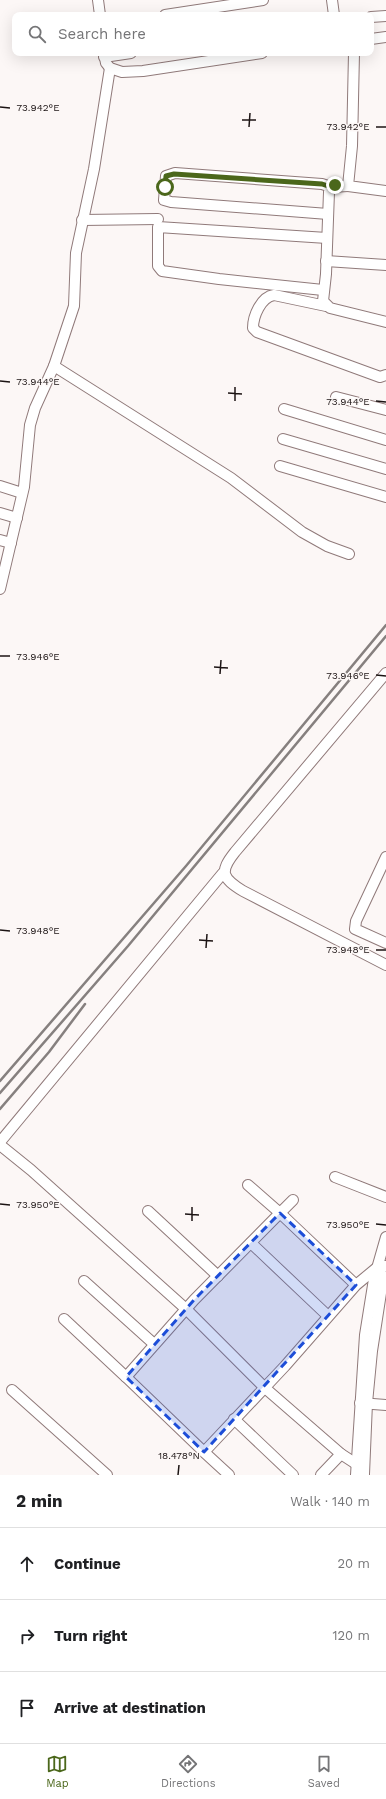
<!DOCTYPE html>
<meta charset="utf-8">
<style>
body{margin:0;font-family:"Work Sans",sans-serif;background:#f6f6f6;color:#202124}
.stop{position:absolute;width:12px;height:12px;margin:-9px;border:3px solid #4b671b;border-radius:50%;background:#fff}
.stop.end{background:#4b671b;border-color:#fff;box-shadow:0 1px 4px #0008}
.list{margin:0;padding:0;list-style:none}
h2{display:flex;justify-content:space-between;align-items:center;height:52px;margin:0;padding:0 16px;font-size:17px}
h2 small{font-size:13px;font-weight:400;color:#757577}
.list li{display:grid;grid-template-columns:26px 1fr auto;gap:12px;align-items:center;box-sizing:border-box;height:72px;padding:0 16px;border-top:1px solid #e0e0e0}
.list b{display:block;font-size:15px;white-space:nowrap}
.list em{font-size:13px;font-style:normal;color:#757577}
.icon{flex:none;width:22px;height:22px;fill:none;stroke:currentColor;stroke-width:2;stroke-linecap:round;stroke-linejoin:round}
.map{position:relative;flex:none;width:386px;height:1475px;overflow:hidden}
.search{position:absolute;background:#fff;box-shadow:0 4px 16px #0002;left:12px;right:12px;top:12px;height:44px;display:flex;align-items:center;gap:10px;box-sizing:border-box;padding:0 14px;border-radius:8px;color:#757577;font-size:15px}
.sheet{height:268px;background:#fff}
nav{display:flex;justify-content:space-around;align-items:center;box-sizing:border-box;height:56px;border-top:1px solid #e0e0e0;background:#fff;font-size:11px;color:#757577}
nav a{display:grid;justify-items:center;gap:2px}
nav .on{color:#4b671b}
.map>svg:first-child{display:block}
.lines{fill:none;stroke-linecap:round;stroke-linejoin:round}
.street-casing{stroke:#907a7a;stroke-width:12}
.street{stroke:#fff;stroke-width:10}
.rail{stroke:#86807f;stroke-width:2.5}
.route{stroke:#4b671b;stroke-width:5}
.marked{fill:#1d4ed8;fill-opacity:0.2;stroke:#1d4ed8;stroke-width:3;stroke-dasharray:8 5;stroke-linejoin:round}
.ticks{fill:none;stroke:#1c1414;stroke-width:1.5}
.ticks-label{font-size:10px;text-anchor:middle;fill:#1c1414;stroke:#fcf7f6;stroke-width:3;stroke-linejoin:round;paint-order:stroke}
</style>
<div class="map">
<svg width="386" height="1475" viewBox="0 0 386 1475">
<rect width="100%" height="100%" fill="#fcf7f6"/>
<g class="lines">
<defs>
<g id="street">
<polyline points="98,0 100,15"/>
<polyline points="332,0 334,15"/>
<polyline points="165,15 263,0"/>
<polyline points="371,17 386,16"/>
<polyline points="371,39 386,37"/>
<polyline points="104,53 106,63 110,68 122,72 143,71 262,53"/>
<polyline points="354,53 352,146 348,186 386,191"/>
<polyline points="104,57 131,53"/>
<polyline points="110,68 94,169 76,253 74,306 54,366 231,478 302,532 327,546 349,554"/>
<polyline points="348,186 331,187 329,192 326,274 323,301 330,308 386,322"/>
<polyline points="328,214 171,202 164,200 166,176 175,173 322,184 331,187"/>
<polyline points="82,220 158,219"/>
<polyline points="326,261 386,265"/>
<polyline points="323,290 219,279 162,271 158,266 158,227 327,238"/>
<path d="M326,306L274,295C261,297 253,316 253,328L257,332L380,377L386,375"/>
<polyline points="336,397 386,410"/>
<polyline points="284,409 386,440"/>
<polyline points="283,439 386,469"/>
<polyline points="280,466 386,497"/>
<polyline points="0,486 22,493"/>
<polyline points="0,513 17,518"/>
<polyline points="0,540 11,543"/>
<polyline points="0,589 24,487 30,425 35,408 54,366"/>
<path d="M386,673L235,852C219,872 222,878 243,891L386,965"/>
<polyline points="386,857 356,921 355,929 386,943"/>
<polyline points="0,1142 223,873"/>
<polyline points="0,1145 31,1170 186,1309 265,1388 341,1454 364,1469"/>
<polyline points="335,1177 386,1197"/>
<polyline points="248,1185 280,1213 293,1200"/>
<polyline points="148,1211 218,1276"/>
<polyline points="251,1243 328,1316"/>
<polyline points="84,1281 154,1344"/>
<polyline points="356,1285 280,1213 194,1300 126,1377 204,1452 285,1366 356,1285 379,1266 386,1266"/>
<polyline points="64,1319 126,1377"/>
<polyline points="12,1390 107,1475"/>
<polyline points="360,1403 386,1405"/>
<polyline points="234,1419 293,1475"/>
<polyline points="204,1452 229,1475"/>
<polyline points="364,1474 367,1403 372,1351 383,1280 379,1266"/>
<polyline points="321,1475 341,1454"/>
<polyline points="356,1475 365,1335 374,1279 386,1237"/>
</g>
</defs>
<!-- street casing -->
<use href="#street" class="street-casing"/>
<!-- street -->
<use href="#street" class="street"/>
<!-- rail -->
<g class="rail">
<polyline points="0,1081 186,866 386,625"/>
<polyline points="0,1093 128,946 386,636"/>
<polyline points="0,1109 49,1052 85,1004"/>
</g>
</g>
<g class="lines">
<!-- route -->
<polyline class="route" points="165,187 166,176 174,174 322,184 331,187 335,185"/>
</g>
<!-- marked area -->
<path class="marked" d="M280,1213L356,1285L204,1452L126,1377L194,1300Z"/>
<!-- ticks -->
<path class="ticks" d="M0,107L10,108M242,120H256M249,127L250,113M376,127H386M0,381L10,382M228,393L242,394M235,401V387M376,401L386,402M0,656H10M214,667L228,668M220,674L221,660M376,675L386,676M0,930L10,931M199,940L213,941M206,948L207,934M376,950H386M0,1204L10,1205M185,1214L199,1215M192,1221V1207M376,1224L386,1225M178,1475L179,1465"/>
<g class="ticks-label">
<text x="38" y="111">73.942°E</text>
<text x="348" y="130">73.942°E</text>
<text x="38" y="385">73.944°E</text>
<text x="348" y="405">73.944°E</text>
<text x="38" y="660">73.946°E</text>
<text x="348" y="679">73.946°E</text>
<text x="38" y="934">73.948°E</text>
<text x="348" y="953">73.948°E</text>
<text x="38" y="1208">73.950°E</text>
<text x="348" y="1228">73.950°E</text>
<text x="179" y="1459">18.478°N</text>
</g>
</svg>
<div class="stop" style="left:165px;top:187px"></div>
<div class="stop end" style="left:335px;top:185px"></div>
<div class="search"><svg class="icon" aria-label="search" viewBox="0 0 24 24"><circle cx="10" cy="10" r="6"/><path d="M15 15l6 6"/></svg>Search here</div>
</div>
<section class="sheet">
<h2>2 min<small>Walk · 140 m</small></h2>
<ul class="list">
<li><svg class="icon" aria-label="ahead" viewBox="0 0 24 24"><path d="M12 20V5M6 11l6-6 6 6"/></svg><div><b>Continue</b></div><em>20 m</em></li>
<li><svg class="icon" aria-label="right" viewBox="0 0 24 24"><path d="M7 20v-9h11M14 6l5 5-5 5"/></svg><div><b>Turn right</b></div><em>120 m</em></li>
<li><svg class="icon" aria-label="arrive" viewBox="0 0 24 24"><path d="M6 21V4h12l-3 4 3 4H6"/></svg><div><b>Arrive at destination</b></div></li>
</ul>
</section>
<nav>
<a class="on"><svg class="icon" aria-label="map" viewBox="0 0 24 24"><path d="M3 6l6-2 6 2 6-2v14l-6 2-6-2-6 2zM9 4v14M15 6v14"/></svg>Map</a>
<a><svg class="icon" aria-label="directions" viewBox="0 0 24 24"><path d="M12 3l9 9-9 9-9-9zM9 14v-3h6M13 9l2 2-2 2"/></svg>Directions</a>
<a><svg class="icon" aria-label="saved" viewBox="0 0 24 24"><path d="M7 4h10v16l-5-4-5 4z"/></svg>Saved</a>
</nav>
